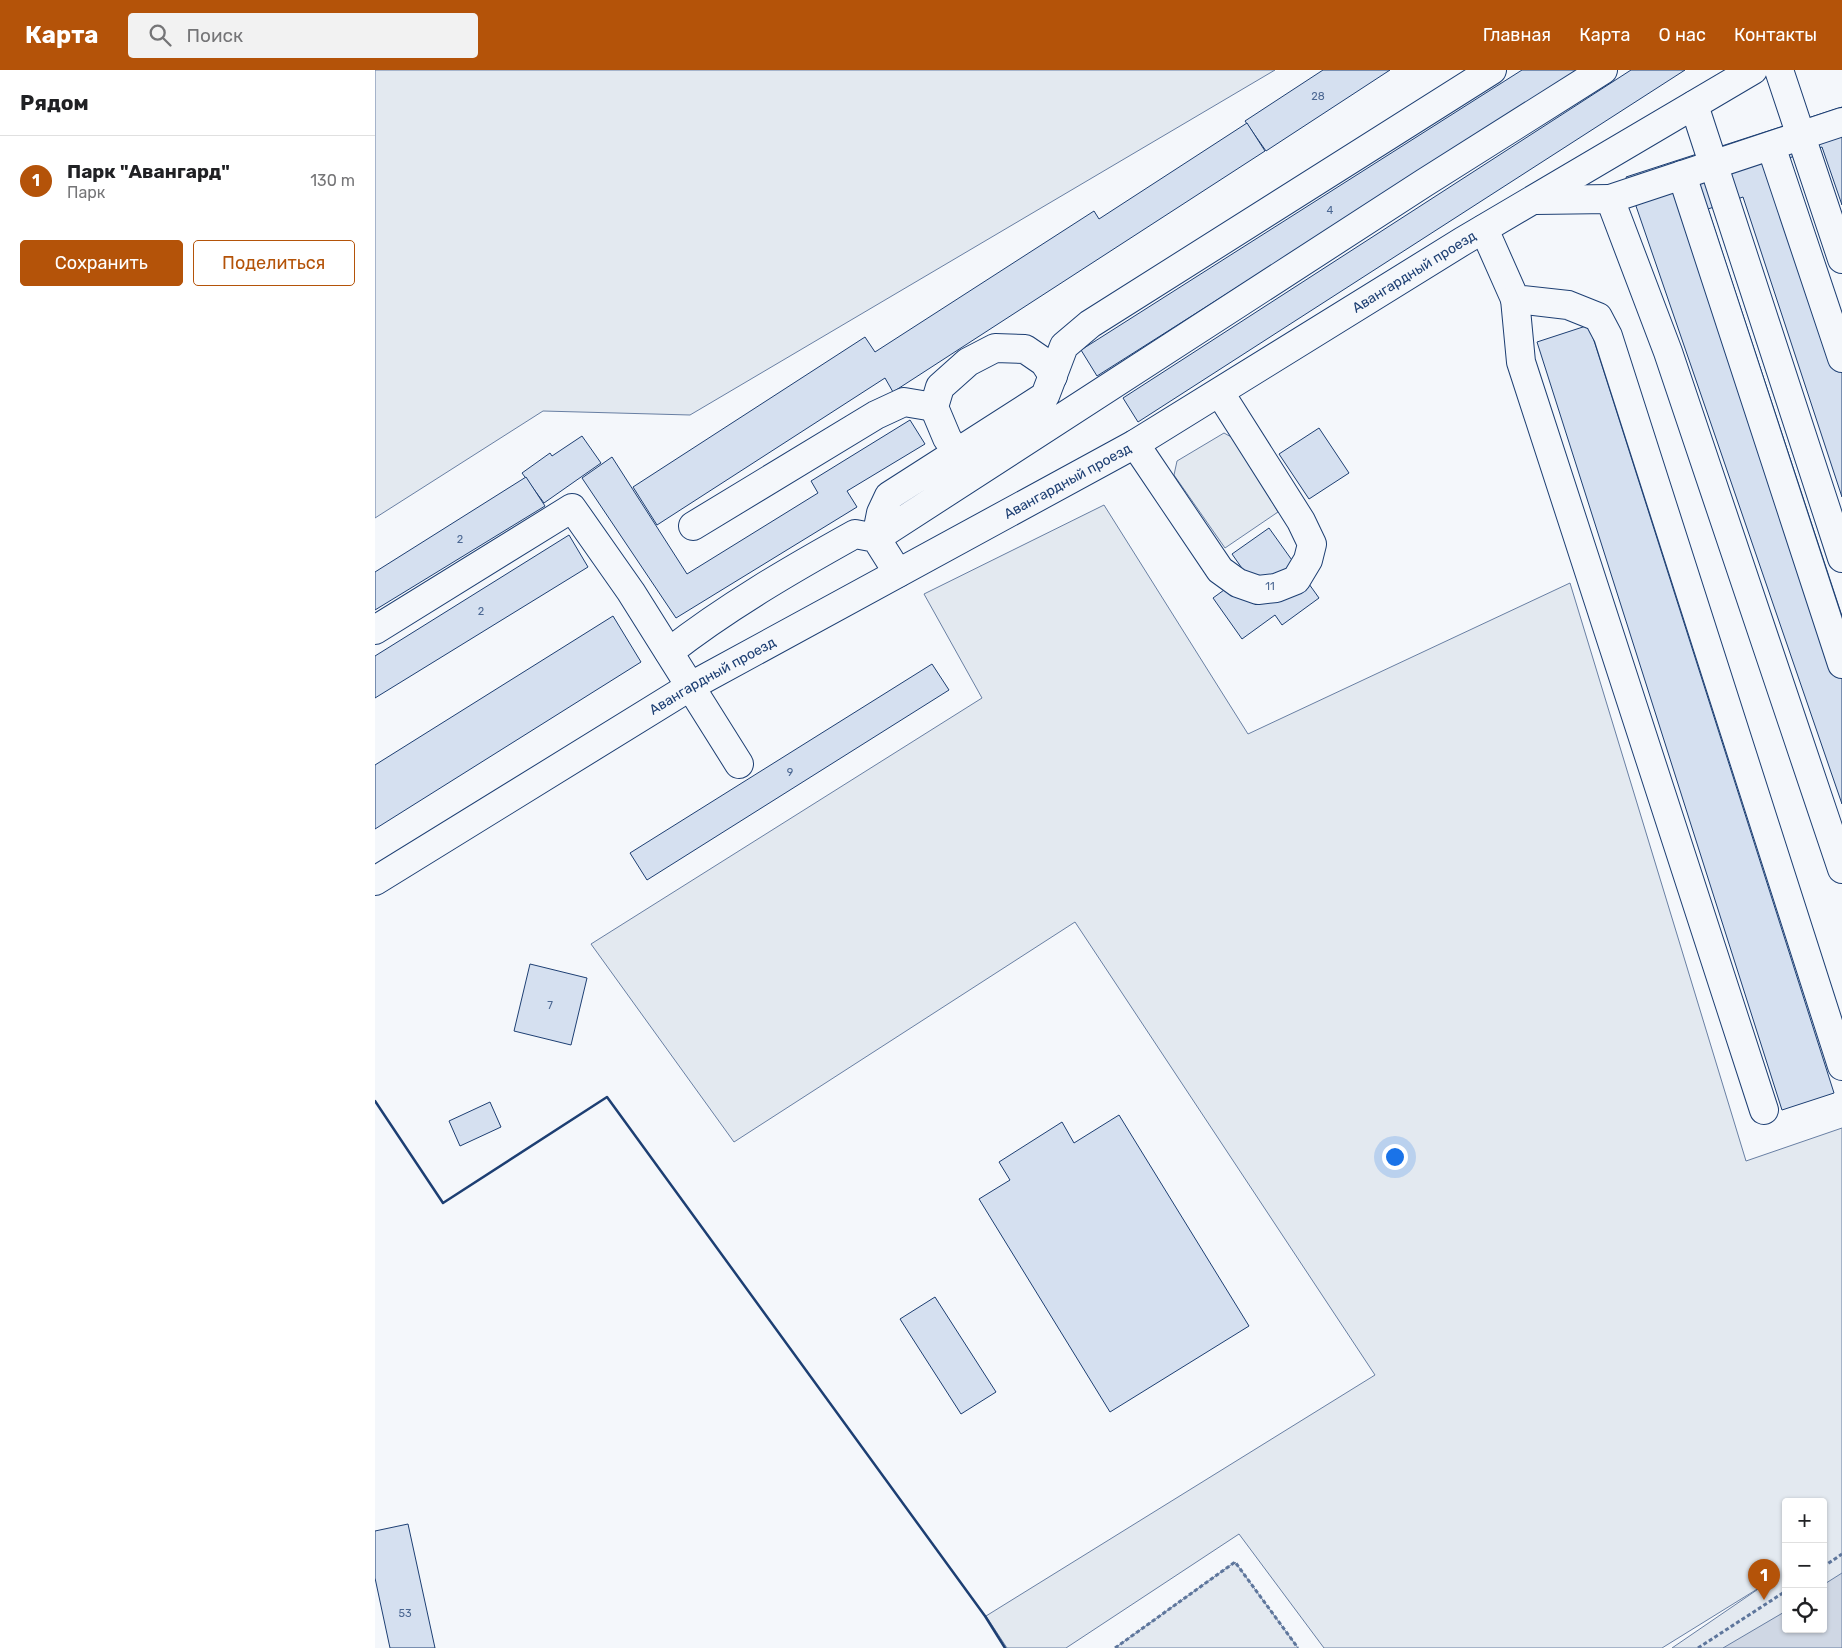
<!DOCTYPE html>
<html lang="ru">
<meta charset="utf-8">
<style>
body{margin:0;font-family:Rubik,sans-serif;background:#f2f2f2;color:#202124}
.controls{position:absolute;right:15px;bottom:15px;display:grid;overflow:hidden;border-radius:5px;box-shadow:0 1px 4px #0004}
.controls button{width:45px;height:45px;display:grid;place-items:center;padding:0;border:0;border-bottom:1px solid #e0e0e0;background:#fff;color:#202124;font:25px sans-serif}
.you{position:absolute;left:1019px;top:1086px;width:18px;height:18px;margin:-12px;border:4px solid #fff;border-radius:50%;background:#1a73e8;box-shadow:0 0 0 8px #1a73e833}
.badge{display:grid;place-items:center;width:32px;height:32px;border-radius:50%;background:#b45309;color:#fff;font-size:16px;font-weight:700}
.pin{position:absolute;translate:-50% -41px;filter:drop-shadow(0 1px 2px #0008)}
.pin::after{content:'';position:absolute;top:26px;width:18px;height:15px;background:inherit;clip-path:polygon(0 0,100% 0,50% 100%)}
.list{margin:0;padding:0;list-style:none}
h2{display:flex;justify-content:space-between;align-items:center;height:65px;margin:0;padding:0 20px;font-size:21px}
h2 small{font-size:16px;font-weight:400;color:#757577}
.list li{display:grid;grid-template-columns:32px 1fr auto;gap:15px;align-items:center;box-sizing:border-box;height:90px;padding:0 20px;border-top:1px solid #e0e0e0}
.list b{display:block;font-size:19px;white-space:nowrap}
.list p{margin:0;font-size:16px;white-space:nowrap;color:#757577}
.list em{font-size:16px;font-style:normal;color:#757577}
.actions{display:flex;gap:10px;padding:15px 20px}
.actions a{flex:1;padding:11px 0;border:1px solid #b45309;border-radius:5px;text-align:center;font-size:18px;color:#b45309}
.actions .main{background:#b45309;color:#fff}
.icon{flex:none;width:28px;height:28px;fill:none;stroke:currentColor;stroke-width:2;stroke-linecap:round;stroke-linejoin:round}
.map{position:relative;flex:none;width:1467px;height:1578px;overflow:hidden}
header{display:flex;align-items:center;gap:30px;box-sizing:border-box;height:70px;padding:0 25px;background:#b45309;color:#fff}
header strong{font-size:24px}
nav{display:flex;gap:28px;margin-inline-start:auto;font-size:18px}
.search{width:350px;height:45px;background:#f2f2f2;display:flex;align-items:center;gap:12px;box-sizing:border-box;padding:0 18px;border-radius:5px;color:#757577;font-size:19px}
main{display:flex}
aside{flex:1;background:#fff}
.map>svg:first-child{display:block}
.green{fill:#e3e9f0;stroke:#687fa3;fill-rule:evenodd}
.water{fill:#cfd7e4;stroke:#687fa3}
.building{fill:#d5e0f0;stroke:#1d3f73}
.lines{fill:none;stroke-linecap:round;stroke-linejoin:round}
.minor-casing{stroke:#1d3f73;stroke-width:30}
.path{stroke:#5e769c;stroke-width:3;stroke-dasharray:4 2.5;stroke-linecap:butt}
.minor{stroke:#f4f7fb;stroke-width:28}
.wall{stroke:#1d3f73;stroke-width:2.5}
.labels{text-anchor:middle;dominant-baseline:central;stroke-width:4;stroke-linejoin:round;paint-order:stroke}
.number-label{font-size:11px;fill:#4b6792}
.street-label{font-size:14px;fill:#1d3f73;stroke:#f4f7fb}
</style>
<header>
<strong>Карта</strong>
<div class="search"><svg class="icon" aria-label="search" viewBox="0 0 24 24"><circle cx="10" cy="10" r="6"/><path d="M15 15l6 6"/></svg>Поиск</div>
<nav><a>Главная</a><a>Карта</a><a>О нас</a><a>Контакты</a></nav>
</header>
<main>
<aside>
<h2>Рядом<small></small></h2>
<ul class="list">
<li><span class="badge">1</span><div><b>Парк &quot;Авангард&quot;</b><p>Парк</p></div><em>130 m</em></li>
</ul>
<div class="actions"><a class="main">Сохранить</a><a>Поделиться</a></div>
</aside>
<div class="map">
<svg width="1467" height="1578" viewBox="0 0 1467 1578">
<rect width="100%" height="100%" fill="#f4f7fb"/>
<!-- green -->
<g class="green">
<polygon points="0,0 900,0 315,345 168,341 0,448"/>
<polygon points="849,363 860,369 903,442 850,478 799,405 802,391"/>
<path d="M729,435L873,664L1195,513L1371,1091L1467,1058V1578H1297L1392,1513L1287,1578H949L864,1464L691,1578H632L611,1546L1000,1305L700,852L359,1072L216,874L607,628L549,524ZM1411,1432H1448V1559H1411Z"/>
<polygon points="860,1492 923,1578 740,1578"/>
</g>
<!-- water -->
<polygon class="water" points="1467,1503 1467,1578 1348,1578 1411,1541 1411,1559 1448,1559 1448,1515"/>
<!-- building -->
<g class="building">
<polygon points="948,0 1015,0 891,81 870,51"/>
<polygon points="1147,0 1205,0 722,306 706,280"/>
<polygon points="1256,0 1310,0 763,352 748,328"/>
<polygon points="1467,37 1467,135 1447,77 1414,88 1467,249 1467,427 1368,127 1333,139 1467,546 1467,734 1251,107"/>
<polygon points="872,53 890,81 518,322 510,308 282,455 258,417 490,267 500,282 719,141 724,149"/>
<polygon points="1214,255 1459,1023 1407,1040 1162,272"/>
<polygon points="535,350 550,374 472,421 482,437 301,548 207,408 237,387 312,504 443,423 436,411"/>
<polygon points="944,358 974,403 934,429 904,384"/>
<polygon points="207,366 226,393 169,433 147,403 175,383 177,386"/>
<polygon points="151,407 170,436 0,540 0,502"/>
<polygon points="894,458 944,528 907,555 900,545 867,569 838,528 871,504 857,484"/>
<polygon points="194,465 213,497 0,628 0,586"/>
<polygon points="238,546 266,592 0,759 0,695"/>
<polygon points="557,594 574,620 272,810 255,783"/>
<polygon points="155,894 212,908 196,975 139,961"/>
<polygon points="115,1032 126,1057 85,1076 74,1051"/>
<polygon points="744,1045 874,1256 735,1342 604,1129 635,1110 624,1092 687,1052 699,1073"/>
<polygon points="560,1227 621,1322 586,1344 525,1249"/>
<polygon points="33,1454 60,1578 15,1578 0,1508 0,1461"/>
</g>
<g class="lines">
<defs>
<g id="minor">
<polyline points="1117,0 715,254 689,276 670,326 514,426 506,443 501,468 1049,113 1228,0"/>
<polyline points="1404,0 1467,189"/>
<polyline points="1319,35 1467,488"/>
<polyline points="1396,76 1467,288"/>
<polyline points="1307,105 1467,594"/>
<polyline points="1235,129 1467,52"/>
<polyline points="1160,130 1235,129 1293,282 1467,799"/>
<polyline points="1109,159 1140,229 1193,235 1223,247 1233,266 1467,996"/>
<polyline points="1140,229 1146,292 1389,1040"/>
<polyline points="760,374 845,500 863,513 883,520 901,518 921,510 933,490 937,474 926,451 845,323"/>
<polyline points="582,383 572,368 559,337 565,317 593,292 620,278 650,279 669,292 678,306"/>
<polyline points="318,456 501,345 529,332 559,337"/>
<polyline points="0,560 197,438 256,522 364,694"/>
<path d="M294,582C350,538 417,499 480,464L501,468L523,503"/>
<path id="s1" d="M0,811L316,616L760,374L1088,171L1378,0"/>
</g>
</defs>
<!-- minor casing -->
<use href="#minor" class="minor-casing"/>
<!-- path -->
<g class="path">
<polyline points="1448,1497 1467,1484"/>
<polyline points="740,1578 860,1492 923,1578"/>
<polyline points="1323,1578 1411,1521"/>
</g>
<!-- minor -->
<use href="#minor" class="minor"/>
<!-- wall -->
<polyline class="wall" points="0,1031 68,1133 232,1027 610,1546 630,1578"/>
</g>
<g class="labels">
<!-- number labels -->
<g class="number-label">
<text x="943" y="26">28</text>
<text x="955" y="140">4</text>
<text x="85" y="469">2</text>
<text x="895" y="516">11</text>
<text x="106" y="541">2</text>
<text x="415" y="702">9</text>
<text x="175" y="935">7</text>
<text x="30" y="1543">53</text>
</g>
<!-- street labels -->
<g class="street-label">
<text stroke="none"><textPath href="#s1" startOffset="1205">Авангардный проезд</textPath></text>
<text stroke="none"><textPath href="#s1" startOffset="800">Авангардный проезд</textPath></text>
<text stroke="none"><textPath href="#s1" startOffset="395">Авангардный проезд</textPath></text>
</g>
</g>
</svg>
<div class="controls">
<button>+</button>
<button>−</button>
<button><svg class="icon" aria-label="locate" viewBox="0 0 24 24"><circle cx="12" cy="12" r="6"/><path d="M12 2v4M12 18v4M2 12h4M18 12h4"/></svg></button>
</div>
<div class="you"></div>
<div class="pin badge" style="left:1389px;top:1530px">1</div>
</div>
</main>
